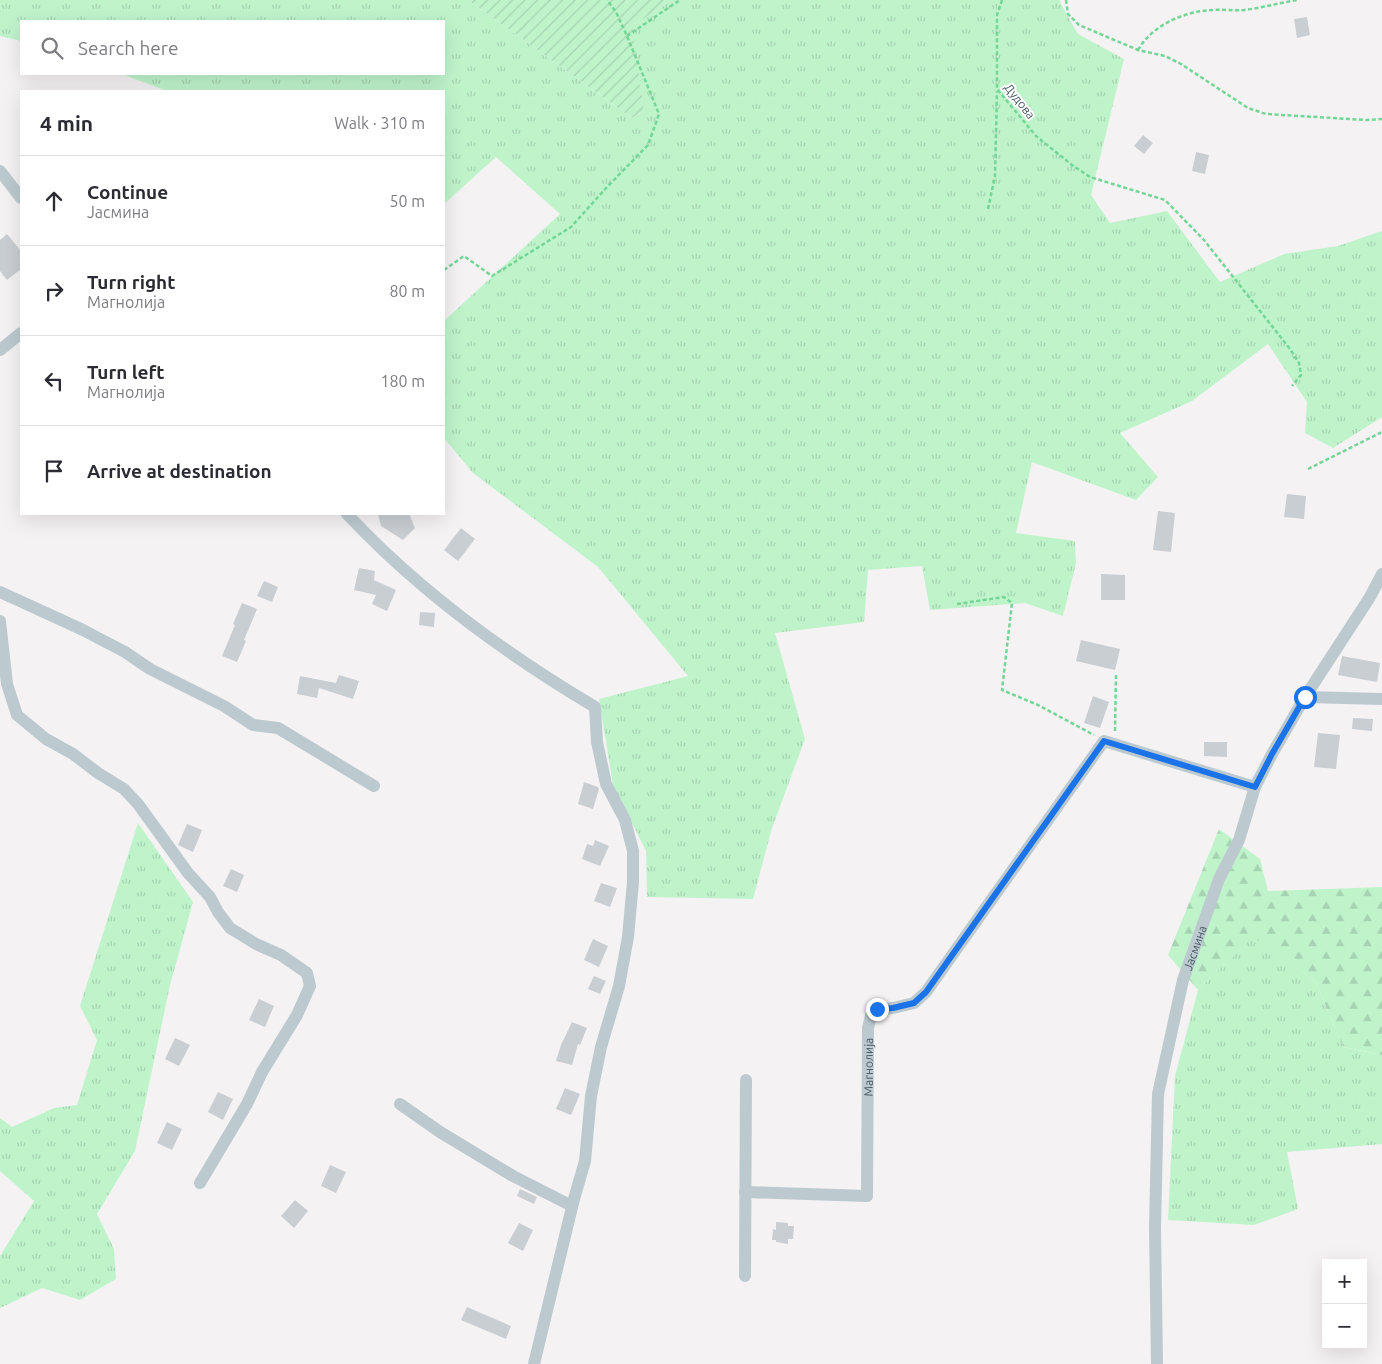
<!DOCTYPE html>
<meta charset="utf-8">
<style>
body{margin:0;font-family:Ubuntu,sans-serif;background:#f2f2f3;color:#2b2b33}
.controls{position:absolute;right:15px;bottom:15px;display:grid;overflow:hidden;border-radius:0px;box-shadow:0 5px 20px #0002}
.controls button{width:45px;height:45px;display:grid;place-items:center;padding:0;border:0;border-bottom:1px solid #e1e1e2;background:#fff;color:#2b2b33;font:25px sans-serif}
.stop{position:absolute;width:15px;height:15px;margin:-11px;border:4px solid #1a73e8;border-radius:50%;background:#fff}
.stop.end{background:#1a73e8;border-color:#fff;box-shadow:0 1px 5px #0008}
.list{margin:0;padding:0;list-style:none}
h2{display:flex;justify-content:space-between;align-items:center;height:65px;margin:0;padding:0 20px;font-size:21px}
h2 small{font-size:16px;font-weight:400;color:#7c7c81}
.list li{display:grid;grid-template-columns:32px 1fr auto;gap:15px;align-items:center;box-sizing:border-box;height:90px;padding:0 20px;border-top:1px solid #e1e1e2}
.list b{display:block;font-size:19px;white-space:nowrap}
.list p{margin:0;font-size:16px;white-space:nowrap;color:#7c7c81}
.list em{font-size:16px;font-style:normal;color:#7c7c81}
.icon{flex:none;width:28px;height:28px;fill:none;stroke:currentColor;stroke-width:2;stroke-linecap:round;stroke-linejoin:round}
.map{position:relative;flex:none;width:1382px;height:1364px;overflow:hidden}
.search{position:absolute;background:#fff;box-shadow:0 5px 20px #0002;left:20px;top:20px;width:425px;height:55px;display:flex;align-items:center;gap:12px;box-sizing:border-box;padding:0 18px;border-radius:0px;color:#7c7c81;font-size:19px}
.panel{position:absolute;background:#fff;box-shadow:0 5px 20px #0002;left:20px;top:90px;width:425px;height:425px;border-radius:0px}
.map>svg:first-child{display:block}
.grass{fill:url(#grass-tufts)}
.forest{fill:url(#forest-firs)}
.garden{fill:url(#garden-furrows)}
.building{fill:#c9ced2}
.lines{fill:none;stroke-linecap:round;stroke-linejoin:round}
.path{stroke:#73d696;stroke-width:2.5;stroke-dasharray:4 2.5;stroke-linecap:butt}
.minor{stroke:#bccad0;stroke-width:12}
.route{stroke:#1a73e8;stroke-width:6}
.labels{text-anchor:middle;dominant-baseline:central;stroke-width:4;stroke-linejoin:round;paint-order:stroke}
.street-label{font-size:12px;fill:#485a62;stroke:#fff}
</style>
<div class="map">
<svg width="1382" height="1364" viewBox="0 0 1382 1364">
<defs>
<pattern id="grass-tufts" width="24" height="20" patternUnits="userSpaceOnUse" patternTransform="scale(1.25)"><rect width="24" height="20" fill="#bff4cb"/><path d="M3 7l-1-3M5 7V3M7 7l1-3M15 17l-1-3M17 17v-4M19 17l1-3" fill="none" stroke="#a6d3b1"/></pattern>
<pattern id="forest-firs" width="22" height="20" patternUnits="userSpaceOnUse" patternTransform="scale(1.25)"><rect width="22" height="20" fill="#bff4cb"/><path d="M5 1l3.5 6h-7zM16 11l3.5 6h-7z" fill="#a6d3b1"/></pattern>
<pattern id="garden-furrows" width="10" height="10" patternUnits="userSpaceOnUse" patternTransform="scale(1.25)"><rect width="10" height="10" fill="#bff4cb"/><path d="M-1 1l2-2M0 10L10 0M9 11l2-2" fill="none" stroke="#a6d3b1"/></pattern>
</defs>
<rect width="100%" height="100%" fill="#f5f2f3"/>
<!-- grass -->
<g class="grass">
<polygon points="0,0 468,0 632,118 644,111 631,26 672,0 1060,0 1061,4 1078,34 1124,59 1091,195 1110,223 1167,211 1220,282 1284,254 1338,246 1382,231 1382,417 1333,448 1305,433 1307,402 1268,344 1192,401 1120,433 1158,477 1136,500 1032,462 1016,533 1075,541 1076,563 1063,616 1025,603 930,610 922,566 868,570 864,622 775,633 805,739 772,828 753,899 647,897 646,851 613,785 599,699 688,676 598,567 473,473 444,438 444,321 560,214 496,157 444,204 444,91 167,91 122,74 444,74 444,21 21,21 21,41 0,36"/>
<polygon points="138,823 193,902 170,985 135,1151 97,1214 114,1249 116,1279 80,1300 42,1288 0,1308 0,1256 34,1201 0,1171 0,1118 12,1127 54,1108 77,1105 97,1040 80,1006"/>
<polygon points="1253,936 1316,982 1343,1047 1382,1055 1382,1144 1287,1152 1298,1209 1254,1225 1168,1220 1175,1076 1198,990"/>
</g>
<!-- forest -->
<polygon class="forest" points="1219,829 1260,859 1268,891 1382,887 1382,1055 1343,1047 1316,982 1253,937 1198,990 1168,955"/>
<!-- garden -->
<polygon class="garden" points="468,0 672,0 632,26 644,111 632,118"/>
<!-- building -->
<g class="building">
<polygon points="1307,17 1310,35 1297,38 1294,19"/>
<polygon points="1143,135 1153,143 1144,154 1134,146"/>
<polygon points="1196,152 1209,155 1205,174 1192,171"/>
<polygon points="7,234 21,251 21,269 7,280 0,271 0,240"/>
<polygon points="1287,494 1306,496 1304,519 1284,517"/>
<polygon points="1158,511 1175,513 1171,552 1153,550"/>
<polygon points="378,514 409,514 415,528 403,540 381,526"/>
<polygon points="461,528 475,539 458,561 444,550"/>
<polygon points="359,568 375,571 374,580 396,590 387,611 372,604 376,595 354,590"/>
<polygon points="1101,574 1125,575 1125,600 1101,600"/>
<polygon points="264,581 278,587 272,602 257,596"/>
<polygon points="242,603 257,609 244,640 246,641 237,662 222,656 235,625 233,624"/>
<polygon points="420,612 435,613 434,627 419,625"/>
<polygon points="1081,640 1120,649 1115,670 1076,661"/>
<polygon points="1342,656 1380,663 1377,682 1338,675"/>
<polygon points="339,675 359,681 353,699 319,688 317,698 297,694 300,676 336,683"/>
<polygon points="1093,696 1109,702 1100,728 1084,723"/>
<polygon points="1353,718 1373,719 1372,731 1352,729"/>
<polygon points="1318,733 1340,735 1336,769 1314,767"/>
<polygon points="1204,742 1227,742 1227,757 1204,756"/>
<polygon points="584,782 598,787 599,789 593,809 578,804"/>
<polygon points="187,824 202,830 193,852 178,845"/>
<polygon points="595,840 609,846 600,866 582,859 587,844 593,846"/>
<polygon points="231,869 244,875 237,892 223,886"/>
<polygon points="601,883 617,888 610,907 594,901"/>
<polygon points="593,939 608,946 599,967 584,960"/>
<polygon points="594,976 606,981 600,994 588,989"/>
<polygon points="259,999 274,1006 265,1027 249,1020"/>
<polygon points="572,1022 587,1028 580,1045 578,1044 572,1065 556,1061 561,1045"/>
<polygon points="175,1038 190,1045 179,1066 165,1059"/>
<polygon points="565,1088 580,1094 571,1115 556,1109"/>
<polygon points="218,1092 233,1099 223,1120 208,1112"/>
<polygon points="167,1122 182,1129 172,1150 157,1143"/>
<polygon points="330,1165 346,1172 336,1193 321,1186"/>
<polygon points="520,1189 537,1197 534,1204 517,1196"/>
<polygon points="295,1200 308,1211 294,1228 281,1216"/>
<polygon points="776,1222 788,1223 788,1226 794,1226 793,1239 788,1239 788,1244 776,1242 776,1240 772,1240 773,1229 776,1230"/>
<polygon points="519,1223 533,1230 523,1251 508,1243"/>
<polygon points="467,1307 511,1326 506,1339 461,1320"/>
</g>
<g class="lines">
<!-- path -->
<g class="path">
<polyline points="1002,0 997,15 997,89 1036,136 1072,165 1090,177 1165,200 1204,240 1290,349 1299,363 1301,375 1292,386"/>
<polyline points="1066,0 1068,14 1079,25 1138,50 1165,56 1181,64 1248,108 1266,114 1366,120 1382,119"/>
<polyline points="627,36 680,0"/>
<path d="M1138,50C1152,25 1185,11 1213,10C1223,9 1233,11 1244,10C1261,8 1279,3 1297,0"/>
<polyline points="988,209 995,176 997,91"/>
<polyline points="444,270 464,256 492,276 571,227 607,187 648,145 659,114 627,36 616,12 607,0"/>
<polyline points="1308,469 1382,432"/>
<polyline points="957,604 1004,597 1012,603 1002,690 1038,705 1094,735"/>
<polyline points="1115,731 1116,675"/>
</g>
<!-- minor -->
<g class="minor">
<polyline points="0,171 21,198"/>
<polyline points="0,350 21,333"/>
<path d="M347,514C419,591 504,653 595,707L597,742L606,784L625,820L633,851V882L628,937L619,986L601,1047L591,1096L585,1161L574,1199L534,1364"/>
<polyline points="0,592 81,629 125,652 150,669 224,706 253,725 278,728 374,786"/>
<polyline points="0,621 7,684 17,715 46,739 73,754 98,773 124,789 138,804 188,873 210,897 218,912 230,928 256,944 281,955 307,973 310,986 297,1015 262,1072 247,1104 200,1183"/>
<polyline points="1305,697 1382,699"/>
<polyline points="400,1104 440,1132 513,1176 572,1206"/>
<path id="s1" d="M745,1192L867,1196L868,1028L871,1016L877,1009L893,1008L914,1003L926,992L1104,741L1255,787"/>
<polyline points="745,1276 746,1080"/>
<path id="s2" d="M1157,1364L1155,1228L1158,1094L1183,980L1219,879L1239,840L1255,787L1272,754L1305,697L1370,597L1382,574"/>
</g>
</g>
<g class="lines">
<!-- route -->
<polyline class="route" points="877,1009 893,1008 914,1003 926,992 1104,741 1255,787 1272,754 1305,697"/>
</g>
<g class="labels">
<!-- street labels -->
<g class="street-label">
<text transform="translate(1020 101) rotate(52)">Дудова</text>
<text stroke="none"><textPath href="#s2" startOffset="421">Јасмина</textPath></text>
<text stroke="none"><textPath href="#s1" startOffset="251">Магнолија</textPath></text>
</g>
</g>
</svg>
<div class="controls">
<button>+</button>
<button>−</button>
</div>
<div class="stop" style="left:1305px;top:697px"></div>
<div class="stop end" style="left:877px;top:1009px"></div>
<div class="search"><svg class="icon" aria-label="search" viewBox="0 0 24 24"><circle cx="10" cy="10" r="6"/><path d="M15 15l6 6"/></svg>Search here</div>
<section class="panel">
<h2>4 min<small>Walk · 310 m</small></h2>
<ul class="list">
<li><svg class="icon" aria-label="ahead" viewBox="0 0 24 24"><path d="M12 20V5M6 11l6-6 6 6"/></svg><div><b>Continue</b><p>Јасмина</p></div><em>50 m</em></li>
<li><svg class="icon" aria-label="right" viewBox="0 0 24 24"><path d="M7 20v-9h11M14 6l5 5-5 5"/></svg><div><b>Turn right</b><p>Магнолија</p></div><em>80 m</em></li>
<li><svg class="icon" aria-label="left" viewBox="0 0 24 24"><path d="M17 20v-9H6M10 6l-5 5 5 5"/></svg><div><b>Turn left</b><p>Магнолија</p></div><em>180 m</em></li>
<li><svg class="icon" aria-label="arrive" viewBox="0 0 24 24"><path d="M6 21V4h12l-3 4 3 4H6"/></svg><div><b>Arrive at destination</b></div></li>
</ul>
</section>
</div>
